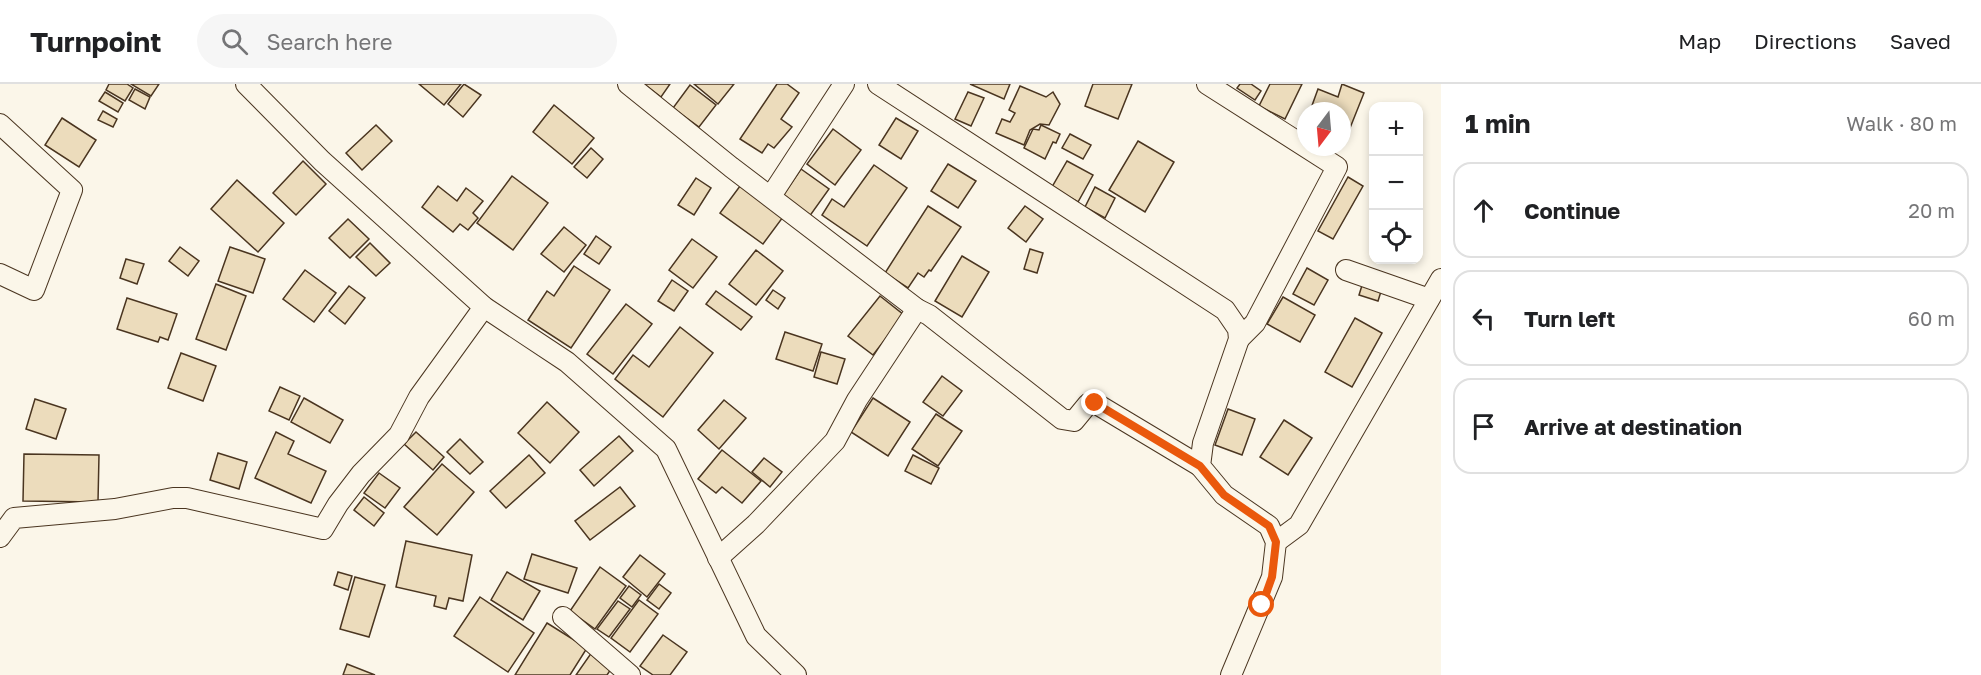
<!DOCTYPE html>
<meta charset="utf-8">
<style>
body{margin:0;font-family:"Golos Text",sans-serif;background:#f6f6f6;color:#202124}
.controls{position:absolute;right:18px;top:18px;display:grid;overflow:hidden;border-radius:12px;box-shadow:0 3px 9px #0003}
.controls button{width:54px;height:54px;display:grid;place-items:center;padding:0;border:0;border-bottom:2px solid #e0e0e0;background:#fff;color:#202124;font:30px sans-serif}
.compass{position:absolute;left:1297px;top:18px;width:54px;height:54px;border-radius:50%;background:#fff;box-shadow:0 3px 9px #0003;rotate:196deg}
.stop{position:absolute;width:18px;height:18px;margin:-14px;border:4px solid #ea580c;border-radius:50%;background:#fff}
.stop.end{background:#ea580c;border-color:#fff;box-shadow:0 2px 6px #0008}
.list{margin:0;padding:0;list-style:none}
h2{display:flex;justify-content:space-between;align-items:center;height:78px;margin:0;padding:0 24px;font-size:26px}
h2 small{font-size:20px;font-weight:400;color:#757577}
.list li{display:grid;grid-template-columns:39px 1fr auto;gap:18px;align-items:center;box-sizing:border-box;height:96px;margin:0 12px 12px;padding:0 12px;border:2px solid #e0e0e0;border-radius:18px}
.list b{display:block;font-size:22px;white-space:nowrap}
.list em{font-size:20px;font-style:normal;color:#757577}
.icon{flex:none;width:33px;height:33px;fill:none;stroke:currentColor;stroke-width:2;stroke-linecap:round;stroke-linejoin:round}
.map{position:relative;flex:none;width:1441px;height:591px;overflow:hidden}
header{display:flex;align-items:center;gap:36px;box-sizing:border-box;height:84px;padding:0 30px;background:#fff;border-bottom:2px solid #e0e0e0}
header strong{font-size:28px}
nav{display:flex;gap:33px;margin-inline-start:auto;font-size:21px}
.search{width:420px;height:54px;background:#f6f6f6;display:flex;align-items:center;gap:15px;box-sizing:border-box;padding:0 21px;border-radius:33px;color:#757577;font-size:22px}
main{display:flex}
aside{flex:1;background:#fff}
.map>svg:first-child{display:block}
.building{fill:#ecdcbc;stroke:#4a3520;stroke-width:1.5}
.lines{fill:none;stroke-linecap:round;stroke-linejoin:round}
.street-casing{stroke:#4a3520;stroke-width:22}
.street{stroke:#fbf6e9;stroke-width:20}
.route{stroke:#ea580c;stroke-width:8}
</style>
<header>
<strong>Turnpoint</strong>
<div class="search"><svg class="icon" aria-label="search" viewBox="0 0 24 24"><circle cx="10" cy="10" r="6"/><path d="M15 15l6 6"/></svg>Search here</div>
<nav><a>Map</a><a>Directions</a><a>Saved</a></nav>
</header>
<main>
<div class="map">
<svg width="1441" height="591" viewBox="0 0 1441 591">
<rect width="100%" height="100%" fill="#fbf6e9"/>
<!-- building -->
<g class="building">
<polygon points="109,0 127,0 133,4 125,17 106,6"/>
<polygon points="131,0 159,0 151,12"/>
<polygon points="419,0 461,0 444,21"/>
<polygon points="464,0 481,11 463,33 448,20"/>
<polygon points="644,0 670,0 661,13"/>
<polygon points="694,0 734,0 718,20"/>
<polygon points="777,0 787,0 799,9 781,35 792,43 774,64 768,60 762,69 740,55"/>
<polygon points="970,0 1010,0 1004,15"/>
<polygon points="1093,0 1132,0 1118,35 1085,22"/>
<polygon points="1240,0 1251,0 1261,7 1255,16 1237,4"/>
<polygon points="1270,0 1302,0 1285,35 1259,22"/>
<polygon points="1342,0 1364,9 1348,49 1342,46 1342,27 1310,27 1318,5 1338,13"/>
<polygon points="690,1 716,21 699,43 673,24"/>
<polygon points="1020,2 1046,13 1053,8 1060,20 1049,41 1040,40 1030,46 1024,61 996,49 1002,35 1010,38 1015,29 1009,26"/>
<polygon points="135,5 150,13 145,25 129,16"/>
<polygon points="105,8 123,19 118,28 99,17"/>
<polygon points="968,8 984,14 971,42 955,35"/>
<polygon points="554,21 594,54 572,80 533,48"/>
<polygon points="103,27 117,35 113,43 98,36"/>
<polygon points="62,34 96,56 79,83 45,61"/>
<polygon points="896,34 918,47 901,75 879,61"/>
<polygon points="376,41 392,57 362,86 346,69"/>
<polygon points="1041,41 1060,50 1056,59 1053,58 1045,75 1024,64 1033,45 1039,46"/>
<polygon points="833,45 861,66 835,101 807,80"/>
<polygon points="1070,50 1091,61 1083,75 1062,64"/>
<polygon points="1138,57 1174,78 1145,128 1109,106"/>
<polygon points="591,64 603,75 587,94 574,83"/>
<polygon points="303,77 326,100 296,131 273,109"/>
<polygon points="1067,77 1093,91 1078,118 1052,103"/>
<polygon points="948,80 976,97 958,124 931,107"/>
<polygon points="874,81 907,104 867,162 822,131 832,115 844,123"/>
<polygon points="801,85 829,105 809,133 782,113"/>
<polygon points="512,92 548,119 513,166 477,139"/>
<polygon points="1348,93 1363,102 1333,155 1318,147"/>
<polygon points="696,94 711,104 694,131 678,121"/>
<polygon points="237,96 284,139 258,168 211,125"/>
<polygon points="743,98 786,129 763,160 720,129"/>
<polygon points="438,102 457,117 466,104 483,117 473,129 478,134 468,146 460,140 453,148 422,123"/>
<polygon points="1095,103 1115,114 1105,134 1085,123"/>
<polygon points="928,122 961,143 931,187 929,186 924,193 918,189 908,204 885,189"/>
<polygon points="1025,122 1043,135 1026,158 1008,144"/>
<polygon points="348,135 369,155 350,174 329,154"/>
<polygon points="564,143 586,161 564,188 541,170"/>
<polygon points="596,152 611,163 599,180 584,170"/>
<polygon points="692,155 717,173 693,204 669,186"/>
<polygon points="370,159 390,179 376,192 356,173"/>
<polygon points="180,163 199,177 188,192 169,177"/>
<polygon points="230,163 265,175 253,209 218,197"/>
<polygon points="1030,165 1043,169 1037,189 1024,185"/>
<polygon points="756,166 783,187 756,221 729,200"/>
<polygon points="962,172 989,188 962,233 935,217"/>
<polygon points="126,175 144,180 137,200 120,194"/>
<polygon points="574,182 610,206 571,264 528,236 547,207 554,212"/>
<polygon points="1307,184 1328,196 1314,221 1293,210"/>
<polygon points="305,186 336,209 314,238 283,215"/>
<polygon points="1364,195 1383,201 1378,217 1359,211"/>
<polygon points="672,196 688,207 674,227 658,217"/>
<polygon points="216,200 246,212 226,266 196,255"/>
<polygon points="349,202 365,214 345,240 329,227"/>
<polygon points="773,206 785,214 778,225 766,216"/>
<polygon points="716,207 752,233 741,246 706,220"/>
<polygon points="880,212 904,231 873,271 848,252"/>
<polygon points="1283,213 1315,231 1300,258 1267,240"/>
<polygon points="127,214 177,230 168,256 160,253 158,258 117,245"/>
<polygon points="626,220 652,240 613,290 587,270"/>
<polygon points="1355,234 1382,249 1352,303 1325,288"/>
<polygon points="680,243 713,269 663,333 615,295 633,271 649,283"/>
<polygon points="785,248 822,260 813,287 776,275"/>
<polygon points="821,268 845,275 837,300 814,293"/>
<polygon points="181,269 216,282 203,317 168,304"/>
<polygon points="942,292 962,307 943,332 923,318"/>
<polygon points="280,303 300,312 289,336 269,327"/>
<polygon points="304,314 343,336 330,359 291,338"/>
<polygon points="873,314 910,338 888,372 851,348"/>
<polygon points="35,315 66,325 56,355 26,345"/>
<polygon points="724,316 746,334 719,365 698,346"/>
<polygon points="547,318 579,348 550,379 518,349"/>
<polygon points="1228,325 1255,335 1242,371 1215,361"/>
<polygon points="936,330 962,347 938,382 912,365"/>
<polygon points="1284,336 1312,354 1288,391 1260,373"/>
<polygon points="276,348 294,357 288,370 326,387 311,419 255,394"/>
<polygon points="416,348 444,373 433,386 404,360"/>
<polygon points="619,352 633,367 594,402 580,386"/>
<polygon points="460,355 483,378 470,390 447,368"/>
<polygon points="722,366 761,397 742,419 722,403 716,409 698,395"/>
<polygon points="218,369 247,378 239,405 210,396"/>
<polygon points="24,370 99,371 98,418 23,417"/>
<polygon points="529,371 545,389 506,424 490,407"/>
<polygon points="913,371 939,384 931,400 905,387"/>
<polygon points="764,374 782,388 770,403 752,388"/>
<polygon points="442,380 474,408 437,451 404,423"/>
<polygon points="379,389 400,404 385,424 364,409"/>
<polygon points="620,403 635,422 590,456 575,437"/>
<polygon points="364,413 384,429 374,442 354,426"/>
<polygon points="406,457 472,471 463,517 449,514 446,525 434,522 436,512 396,503"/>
<polygon points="532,470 577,484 568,509 524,495"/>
<polygon points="640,471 665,490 647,513 623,493"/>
<polygon points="600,483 626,502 595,545 570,527"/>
<polygon points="338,488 352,492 348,506 334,501"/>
<polygon points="507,488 540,507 523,536 491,516"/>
<polygon points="355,493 385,501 369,553 340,545"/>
<polygon points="659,500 671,509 659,525 647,516"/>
<polygon points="629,502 641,511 632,523 620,514"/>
<polygon points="480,513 534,549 508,588 454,552"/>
<polygon points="639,516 658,530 630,568 611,554"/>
<polygon points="618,517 630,525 609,553 597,545"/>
<polygon points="547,539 587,564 570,591 515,591"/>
<polygon points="663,551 687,568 670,591 653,591 640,582"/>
<polygon points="592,568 613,582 607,591 576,591"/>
<polygon points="347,580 375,591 343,591"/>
</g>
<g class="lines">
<defs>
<g id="street">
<polyline points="246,0 322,77 484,223 567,278 666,365 756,552 796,591"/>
<polyline points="628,0 731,83 917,225 929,231 1062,335 1074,337 1088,320 1095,319 1200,382"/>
<polyline points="878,0 1225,226 1238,245 1239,255 1203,359 1200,382 1224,411 1269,442 1276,458 1272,493 1231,591"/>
<polyline points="1207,0 1337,83 1255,239 1239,255"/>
<polyline points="0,40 72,106 34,206 0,190"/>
<polyline points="771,112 844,0"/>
<polyline points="1346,186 1429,215"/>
<polyline points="0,453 14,434 115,425 173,414 187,414 323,445 338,420 361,390 399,351 419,313 484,223"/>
<polyline points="1276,458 1299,441 1441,195"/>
<polyline points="718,474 756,440 835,357 857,316 917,225"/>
<polyline points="563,533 630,591"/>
</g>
</defs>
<!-- street casing -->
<use href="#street" class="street-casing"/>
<!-- street -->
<use href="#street" class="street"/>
</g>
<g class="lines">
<!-- route -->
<polyline class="route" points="1095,319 1200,382 1224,411 1269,442 1276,458 1272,493 1262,521"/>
</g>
</svg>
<div class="controls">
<button>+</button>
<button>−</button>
<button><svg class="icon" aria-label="locate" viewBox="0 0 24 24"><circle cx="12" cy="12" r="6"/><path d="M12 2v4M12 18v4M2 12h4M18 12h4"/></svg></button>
</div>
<svg class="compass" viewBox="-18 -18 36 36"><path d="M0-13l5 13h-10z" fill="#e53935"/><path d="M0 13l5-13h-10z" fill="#757577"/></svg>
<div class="stop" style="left:1262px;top:521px"></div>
<div class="stop end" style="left:1095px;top:319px"></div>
</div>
<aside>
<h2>1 min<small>Walk · 80 m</small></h2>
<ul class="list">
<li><svg class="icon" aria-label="ahead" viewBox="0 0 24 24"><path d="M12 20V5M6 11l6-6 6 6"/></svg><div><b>Continue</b></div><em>20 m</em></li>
<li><svg class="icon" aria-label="left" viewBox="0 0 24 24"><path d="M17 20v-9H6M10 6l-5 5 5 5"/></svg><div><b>Turn left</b></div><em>60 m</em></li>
<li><svg class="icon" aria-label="arrive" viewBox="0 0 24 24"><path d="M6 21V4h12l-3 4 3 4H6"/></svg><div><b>Arrive at destination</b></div></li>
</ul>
</aside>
</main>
